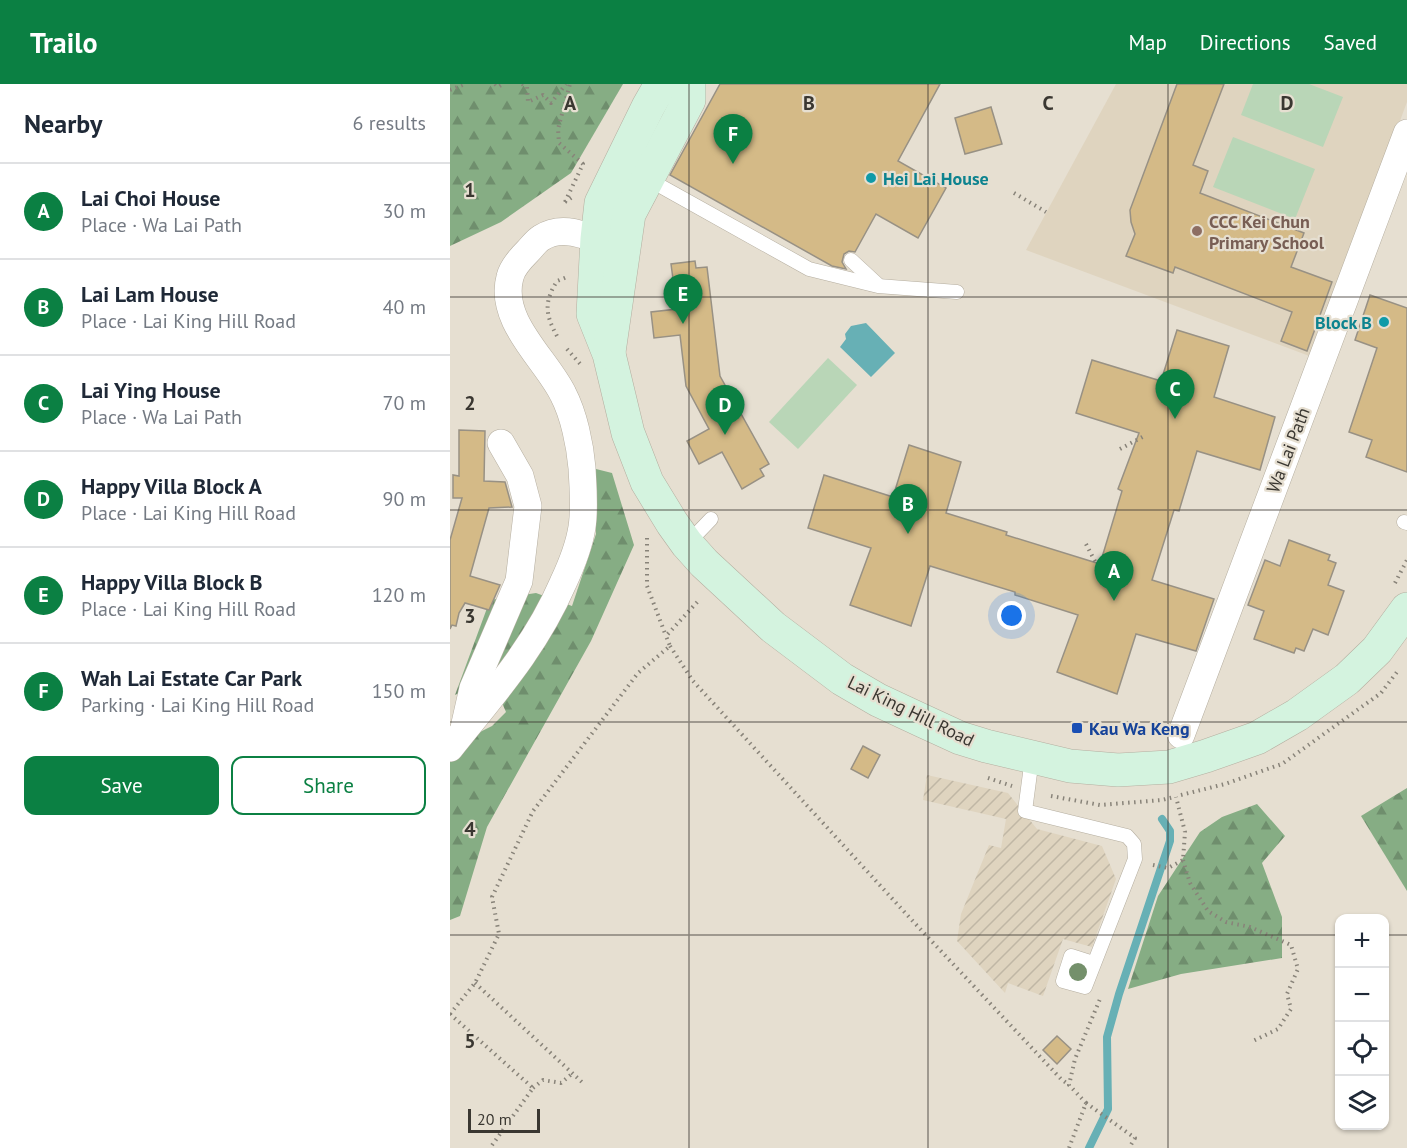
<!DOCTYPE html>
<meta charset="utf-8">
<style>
body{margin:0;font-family:"PT Sans",sans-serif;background:#f2f2f3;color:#1f2937}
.controls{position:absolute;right:18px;bottom:18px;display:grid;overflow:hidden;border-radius:12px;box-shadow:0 2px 4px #0004}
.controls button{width:54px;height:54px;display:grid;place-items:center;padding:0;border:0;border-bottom:2px solid #e0e1e3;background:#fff;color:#1f2937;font:30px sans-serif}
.scale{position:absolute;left:18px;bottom:15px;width:72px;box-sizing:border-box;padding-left:6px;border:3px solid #3a3731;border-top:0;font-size:16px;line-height:21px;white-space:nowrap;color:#3a3731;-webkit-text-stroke:4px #e6dfd1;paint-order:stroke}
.you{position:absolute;left:562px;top:532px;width:21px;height:21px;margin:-15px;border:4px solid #fff;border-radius:50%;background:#1a73e8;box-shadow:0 0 0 9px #1a73e833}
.badge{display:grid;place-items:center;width:39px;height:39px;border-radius:50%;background:#0b8043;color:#fff;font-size:20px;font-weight:700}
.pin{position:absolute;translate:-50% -50px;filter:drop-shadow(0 2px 3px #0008)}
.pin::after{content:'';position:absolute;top:32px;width:21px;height:18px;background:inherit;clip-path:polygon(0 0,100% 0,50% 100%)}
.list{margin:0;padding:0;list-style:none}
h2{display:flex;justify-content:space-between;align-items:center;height:78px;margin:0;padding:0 24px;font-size:26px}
h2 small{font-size:20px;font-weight:400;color:#747a83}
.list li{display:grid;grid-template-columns:39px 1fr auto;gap:18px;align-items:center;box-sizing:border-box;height:96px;padding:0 24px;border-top:2px solid #e0e1e3}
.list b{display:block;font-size:22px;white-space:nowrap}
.list p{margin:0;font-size:20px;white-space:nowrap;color:#747a83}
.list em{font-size:20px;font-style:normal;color:#747a83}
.actions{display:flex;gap:12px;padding:18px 24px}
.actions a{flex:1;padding:14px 0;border:2px solid #0b8043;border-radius:12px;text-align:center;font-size:21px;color:#0b8043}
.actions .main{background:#0b8043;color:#fff}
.icon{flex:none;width:33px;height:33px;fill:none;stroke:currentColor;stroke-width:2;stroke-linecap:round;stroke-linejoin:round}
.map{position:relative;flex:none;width:957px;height:1064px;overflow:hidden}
header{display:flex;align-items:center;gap:36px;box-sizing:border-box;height:84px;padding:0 30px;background:#0b8043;color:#fff}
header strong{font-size:28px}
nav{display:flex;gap:33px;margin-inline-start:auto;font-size:21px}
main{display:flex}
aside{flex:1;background:#fff}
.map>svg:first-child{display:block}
.built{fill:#dfd4bf}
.industrial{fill:url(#industrial-furrows)}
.grass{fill:#b9d6b7}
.forest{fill:url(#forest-firs)}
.water{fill:#67b0b5}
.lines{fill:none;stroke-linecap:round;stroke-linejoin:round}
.stream{stroke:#67b0b5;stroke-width:8}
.building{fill:#d4ba87;stroke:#989184;stroke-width:1.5}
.lane-casing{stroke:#b5aea0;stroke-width:15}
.street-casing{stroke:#b5aea0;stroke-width:28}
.secondary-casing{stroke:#b5aea0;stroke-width:34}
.path{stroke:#888379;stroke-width:4;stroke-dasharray:1.5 4.5;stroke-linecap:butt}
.lane{stroke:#fff;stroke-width:14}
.street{stroke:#fff;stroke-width:27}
.secondary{stroke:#d4f3df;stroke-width:33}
.tree{fill:#74906b}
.grid{fill:none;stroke:#3a3731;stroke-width:1.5;stroke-opacity:0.55}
.culture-dot{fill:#0f9aa8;stroke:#e6dfd1;stroke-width:2}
.education-dot{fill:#8d6e63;stroke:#e6dfd1;stroke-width:2}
.transit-dot{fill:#1a4fb4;stroke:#e6dfd1;stroke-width:2}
.labels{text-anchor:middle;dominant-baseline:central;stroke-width:4.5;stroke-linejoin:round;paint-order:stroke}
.culture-label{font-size:18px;font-weight:bold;fill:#0d838f;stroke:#e6dfd1;text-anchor:start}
.education-label{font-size:18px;font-weight:bold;fill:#785e54;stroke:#e6dfd1;text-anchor:start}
.street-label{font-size:18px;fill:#3a3731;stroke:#e6dfd1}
.transit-label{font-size:18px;font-weight:bold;fill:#164399;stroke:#e6dfd1;text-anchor:start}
.grid-label{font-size:20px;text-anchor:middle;font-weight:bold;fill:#3a3731;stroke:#e6dfd1;stroke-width:4.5;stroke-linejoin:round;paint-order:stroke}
</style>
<header>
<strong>Trailo</strong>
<nav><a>Map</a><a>Directions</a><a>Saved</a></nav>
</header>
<main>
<aside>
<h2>Nearby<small>6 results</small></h2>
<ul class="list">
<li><span class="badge">A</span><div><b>Lai Choi House</b><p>Place · Wa Lai Path</p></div><em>30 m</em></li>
<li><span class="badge">B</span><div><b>Lai Lam House</b><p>Place · Lai King Hill Road</p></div><em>40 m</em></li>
<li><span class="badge">C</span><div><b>Lai Ying House</b><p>Place · Wa Lai Path</p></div><em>70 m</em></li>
<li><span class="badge">D</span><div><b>Happy Villa Block A</b><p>Place · Lai King Hill Road</p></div><em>90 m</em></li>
<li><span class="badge">E</span><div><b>Happy Villa Block B</b><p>Place · Lai King Hill Road</p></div><em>120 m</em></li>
<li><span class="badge">F</span><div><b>Wah Lai Estate Car Park</b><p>Parking · Lai King Hill Road</p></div><em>150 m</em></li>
</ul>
<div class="actions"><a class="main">Save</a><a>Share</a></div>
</aside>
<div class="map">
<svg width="957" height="1064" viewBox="0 0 957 1064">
<defs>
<pattern id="industrial-furrows" width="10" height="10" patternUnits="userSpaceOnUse" patternTransform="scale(1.5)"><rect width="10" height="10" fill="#dfd4bf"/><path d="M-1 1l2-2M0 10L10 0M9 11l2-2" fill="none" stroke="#c0b7a5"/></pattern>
<pattern id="forest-firs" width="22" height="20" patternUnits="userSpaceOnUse" patternTransform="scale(1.5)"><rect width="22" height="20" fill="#86ad84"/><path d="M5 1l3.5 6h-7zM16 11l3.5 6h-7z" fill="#6f8e6d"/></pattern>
</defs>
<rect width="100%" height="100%" fill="#e6dfd1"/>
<!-- built -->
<polygon class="built" points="666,0 957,0 957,18 862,273 576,166"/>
<!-- industrial -->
<polygon class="industrial" points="477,691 558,709 587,745 652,762 666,795 642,863 613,855 593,912 558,899 555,909 507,857 511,830 539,761 551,764 556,735 473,716"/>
<!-- grass -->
<g class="grass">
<polygon points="803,0 859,0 893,13 873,63 791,31"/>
<polygon points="783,53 865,85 845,135 763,103"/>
<polygon points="378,274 407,301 348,365 319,338"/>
</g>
<!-- forest -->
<g class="forest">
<polygon points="0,0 173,0 121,89 51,138 0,162"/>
<polygon points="142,384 162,389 184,461 141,557 37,743 10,832 0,836 0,663 42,642 56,628 41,594 5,611 40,516 86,509 122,522 146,450"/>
<polygon points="957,704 957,807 911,732"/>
<polygon points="807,720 835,752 812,779 832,833 832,874 731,890 678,905 708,812 750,748 772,733"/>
</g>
<!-- water -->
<polygon class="water" points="416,239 445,269 421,293 390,263 396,255 395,250 401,242"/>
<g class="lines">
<!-- stream -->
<polyline class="stream" points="639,1064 658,1025 657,953 669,910 720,757 720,747 712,735"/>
</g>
<!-- building -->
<g class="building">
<polygon points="270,0 490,0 448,77 496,104 468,154 426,130 405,168 399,167 394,170 392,178 396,185 382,182 220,91"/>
<polygon points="727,0 774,0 743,81 758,87 750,109 854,149 841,183 882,198 857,267 831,257 842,228 725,183 723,189 676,172 685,150 681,138 680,126"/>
<polygon points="541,23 552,60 515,70 505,34"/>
<polygon points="245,177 246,184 257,183 270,292 319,380 310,385 314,392 292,405 272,368 249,380 237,357 259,345 236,302 230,251 204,254 201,228 227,225 221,180"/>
<polygon points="920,211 957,224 957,388 916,373 922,356 899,348 927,264 905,256"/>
<polygon points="727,246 779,262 764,313 825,333 810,386 747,367 729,427 724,426 702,496 764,515 746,567 686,550 667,610 607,588 628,531 565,511 565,508 480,482 461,542 400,521 421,464 358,444 374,391 443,413 459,361 511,378 496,429 557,448 556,451 650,480 672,407 668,405 689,349 626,329 642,276 711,297"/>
<polygon points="9,346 35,347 34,397 55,398 62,423 39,424 20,492 50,501 39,526 15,519 9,529 6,542 2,541 0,545 0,456 12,414 3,414 3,391 9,392"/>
<polygon points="839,456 880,471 878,476 886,479 878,501 894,507 878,551 863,545 854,567 846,564 844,569 804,555 814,527 798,521 815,476 830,482"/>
<polygon points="413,662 430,671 418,694 401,685"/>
<polygon points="607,952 621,965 607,980 593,966"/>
</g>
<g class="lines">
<defs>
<g id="lane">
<polyline points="196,94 359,185 428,202 507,208"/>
<polyline points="401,176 427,200"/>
<polyline points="954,438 957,439"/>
<polyline points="237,460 261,435"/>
<polyline points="582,674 575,727 677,752 684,760 685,775 635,903 613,897 621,872 643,879"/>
</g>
<g id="street">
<polyline points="14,644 23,604 69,497 78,422 70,392 51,359"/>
<polyline points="731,651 957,49"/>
<path d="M0,664C43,610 85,564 113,499C121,482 129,463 132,443C135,424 133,404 132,384C130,361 124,331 113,310C96,275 48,237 60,193C62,184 72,173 78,167C82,163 86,157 91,154C114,139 143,153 163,166"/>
</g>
<g id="secondary">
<polyline points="218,0 206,9 198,23 151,119 147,155 143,230 159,270 178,349 197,398 222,439 237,460 254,479 323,543 392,595 428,616 473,637 510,654 536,662 620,682 668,686 719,683 756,672 807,654 847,631 897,595 927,566 957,525"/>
<polyline points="159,268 179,130 239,16 239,0"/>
</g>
</defs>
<!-- lane casing -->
<use href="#lane" class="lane-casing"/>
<!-- street casing -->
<use href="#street" class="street-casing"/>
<!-- secondary casing -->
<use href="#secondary" class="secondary-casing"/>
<!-- path -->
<g class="path">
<polyline points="45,0 48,3 53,0"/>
<polyline points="72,0 77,3 78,18 93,11 101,19 116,0"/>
<polyline points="0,6 15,0"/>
<polyline points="564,109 596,128"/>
<polyline points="115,118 124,112"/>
<polyline points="115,118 133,80 109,59 108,45 120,0"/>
<path d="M107,252C95,230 94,218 107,197L117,193"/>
<polyline points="117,265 132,282"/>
<polyline points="670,365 696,351"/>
<polyline points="197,454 197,502 216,552"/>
<polyline points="636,460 649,485"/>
<polyline points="945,499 957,476"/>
<polyline points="220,562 243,597 459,833 611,995 619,1001"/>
<polyline points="538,694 562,702"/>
<polyline points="731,711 775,700 832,680 931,609 947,588"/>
<polyline points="601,712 650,721 712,716 724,713"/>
<polyline points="733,776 740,799 758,827 776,838 800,843 841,861 848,885 837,910 841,925 828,945 801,958"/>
<polyline points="703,781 718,784 733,776 735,748 726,713"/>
<polyline points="25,899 134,1000"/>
<polyline points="0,930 25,899 49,850 42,813 83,727 188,589 220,562 216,552 250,515"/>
<polyline points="0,930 83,1004 40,1064"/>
<polyline points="83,1004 93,996 111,999 123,989"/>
<polyline points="636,1019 685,1054 679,1064"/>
<polyline points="619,1064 636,1019 619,1001 625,975 650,915"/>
</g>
<!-- lane -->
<use href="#lane" class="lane"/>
<!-- street -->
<use href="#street" class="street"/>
<!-- secondary -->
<use href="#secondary" class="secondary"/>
</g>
<!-- trees -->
<circle class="tree" cx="628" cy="888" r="9"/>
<!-- grid -->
<path class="grid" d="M239,0V1064M478,0V1064M718,0V1064M0,213H957M0,426H957M0,638H957M0,851H890M934,851H957"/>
<!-- markers -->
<g class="culture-dot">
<circle cx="421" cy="94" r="6"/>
<circle cx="934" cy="238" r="6"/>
</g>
<circle class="education-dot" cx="747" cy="147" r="6"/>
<rect class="transit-dot" x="621" y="638" width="12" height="12" rx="3"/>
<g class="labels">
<!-- culture labels -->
<g class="culture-label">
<text x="433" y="94">Hei Lai House</text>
<text x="922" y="238" text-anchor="end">Block B</text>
</g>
<!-- education labels -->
<g class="education-label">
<text x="759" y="137">CCC Kei Chun<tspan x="759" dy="21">Primary School</tspan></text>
</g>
<!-- street labels -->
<g class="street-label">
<text transform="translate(838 366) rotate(-69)">Wa Lai Path</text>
<text transform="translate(461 627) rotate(26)">Lai King Hill Road</text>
</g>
<!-- transit labels -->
<g class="transit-label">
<text x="639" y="644">Kau Wa Keng</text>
</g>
</g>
<g class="grid-label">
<text x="120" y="26">A</text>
<text x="359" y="26">B</text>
<text x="598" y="26">C</text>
<text x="837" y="26">D</text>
<text x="20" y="113">1</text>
<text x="20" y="326">2</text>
<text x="20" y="539">3</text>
<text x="20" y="752">4</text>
<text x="20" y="964">5</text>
</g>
</svg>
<div class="controls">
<button>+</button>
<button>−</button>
<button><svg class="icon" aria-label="locate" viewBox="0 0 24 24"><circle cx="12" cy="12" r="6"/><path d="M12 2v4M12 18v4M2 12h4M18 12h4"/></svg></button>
<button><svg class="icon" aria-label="layers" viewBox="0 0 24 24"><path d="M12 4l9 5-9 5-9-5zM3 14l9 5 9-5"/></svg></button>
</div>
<div class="scale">20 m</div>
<div class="you"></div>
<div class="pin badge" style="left:664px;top:517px">A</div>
<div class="pin badge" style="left:458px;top:450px">B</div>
<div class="pin badge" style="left:725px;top:335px">C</div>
<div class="pin badge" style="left:275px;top:351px">D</div>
<div class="pin badge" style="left:233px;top:240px">E</div>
<div class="pin badge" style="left:283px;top:80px">F</div>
</div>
</main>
